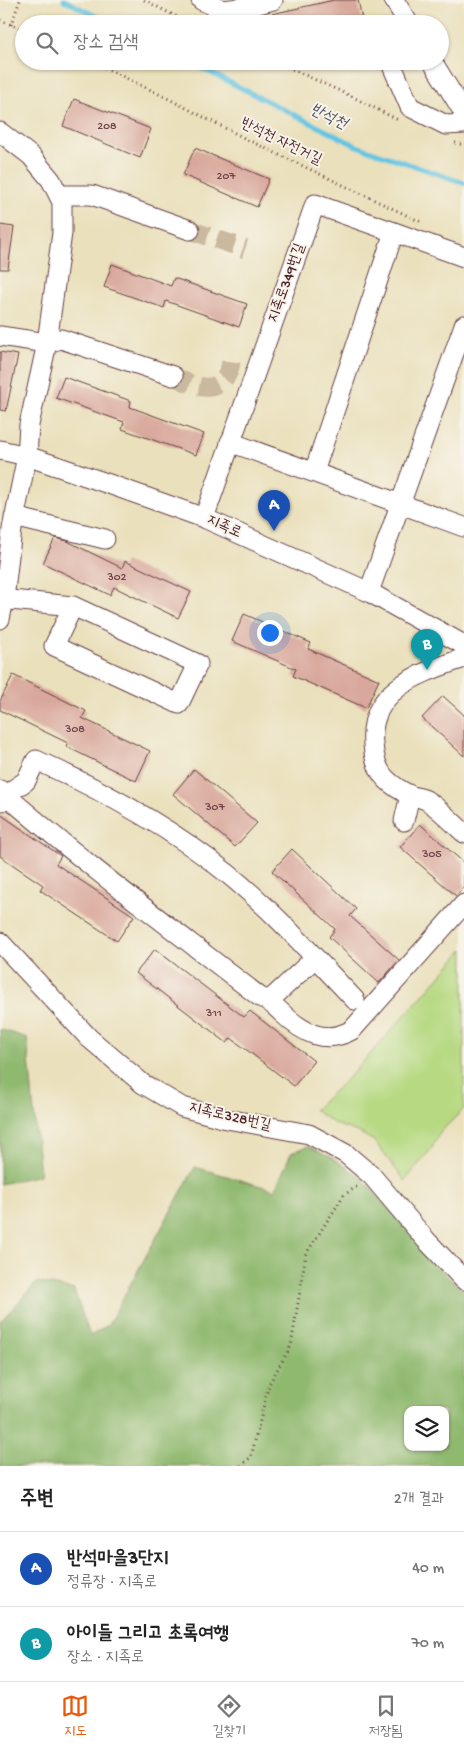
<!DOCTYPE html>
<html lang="ko">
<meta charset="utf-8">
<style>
body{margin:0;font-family:"Gochi Hand","Poor Story",sans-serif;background:#f6f6f6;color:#222}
.controls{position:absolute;right:15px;bottom:15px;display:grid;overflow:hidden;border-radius:10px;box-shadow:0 1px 4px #0004}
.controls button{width:45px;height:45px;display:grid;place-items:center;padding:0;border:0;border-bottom:1px solid #e0e0e0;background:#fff;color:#222;font:25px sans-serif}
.you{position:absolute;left:269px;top:632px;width:18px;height:18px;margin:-12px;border:4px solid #fff;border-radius:50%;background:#1a73e8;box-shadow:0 0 0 8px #1a73e833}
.badge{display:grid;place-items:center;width:32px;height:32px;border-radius:50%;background:#ea580c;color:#fff;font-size:16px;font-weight:700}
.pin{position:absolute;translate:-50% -41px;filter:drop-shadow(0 1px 2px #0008)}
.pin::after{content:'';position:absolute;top:26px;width:18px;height:15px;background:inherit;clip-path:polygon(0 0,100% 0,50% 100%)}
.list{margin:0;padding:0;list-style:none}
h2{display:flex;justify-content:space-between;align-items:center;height:65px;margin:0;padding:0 20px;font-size:21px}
h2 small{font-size:16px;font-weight:400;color:#767676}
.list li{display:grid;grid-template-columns:32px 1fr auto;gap:15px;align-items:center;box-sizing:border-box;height:75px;padding:0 20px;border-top:1px solid #e0e0e0}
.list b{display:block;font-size:19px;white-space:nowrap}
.list p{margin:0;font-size:16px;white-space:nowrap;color:#767676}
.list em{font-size:16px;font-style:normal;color:#767676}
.icon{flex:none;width:28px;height:28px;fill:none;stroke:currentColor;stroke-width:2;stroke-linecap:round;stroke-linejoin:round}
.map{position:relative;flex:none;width:464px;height:1466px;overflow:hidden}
.search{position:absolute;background:#fff;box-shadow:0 1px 4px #0004;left:15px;right:15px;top:15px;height:55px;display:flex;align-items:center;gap:12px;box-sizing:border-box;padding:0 18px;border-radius:28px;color:#767676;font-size:19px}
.sheet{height:215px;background:#fff}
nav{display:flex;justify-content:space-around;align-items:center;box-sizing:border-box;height:70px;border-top:1px solid #e0e0e0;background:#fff;font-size:14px;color:#767676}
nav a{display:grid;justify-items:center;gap:2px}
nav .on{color:#ea580c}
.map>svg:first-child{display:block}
.green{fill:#b6d981;stroke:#807c56}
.forest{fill:#90b96f;stroke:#6d6c4d;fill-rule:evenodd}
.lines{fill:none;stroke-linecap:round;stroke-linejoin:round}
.stream{stroke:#64c4e2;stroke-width:5}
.building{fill:#d9a89c}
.minor-tunnel{stroke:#cab99f;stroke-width:19;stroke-dasharray:19 9;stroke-linecap:butt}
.minor-casing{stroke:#623c41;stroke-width:21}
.path{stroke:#623c41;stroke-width:3;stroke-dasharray:1 4;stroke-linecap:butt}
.minor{stroke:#fff;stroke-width:19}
.labels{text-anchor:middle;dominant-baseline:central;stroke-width:4;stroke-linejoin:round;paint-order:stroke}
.number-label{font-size:12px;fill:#6e4147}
.street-label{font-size:15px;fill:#4a1f2b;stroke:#f7f3e8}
.water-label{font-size:16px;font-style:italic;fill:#525162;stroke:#f7f3e8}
</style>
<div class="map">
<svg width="464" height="1466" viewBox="0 0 464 1466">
<rect width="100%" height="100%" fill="#f7f3e8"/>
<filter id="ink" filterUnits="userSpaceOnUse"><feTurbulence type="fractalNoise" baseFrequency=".02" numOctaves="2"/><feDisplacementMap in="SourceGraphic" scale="10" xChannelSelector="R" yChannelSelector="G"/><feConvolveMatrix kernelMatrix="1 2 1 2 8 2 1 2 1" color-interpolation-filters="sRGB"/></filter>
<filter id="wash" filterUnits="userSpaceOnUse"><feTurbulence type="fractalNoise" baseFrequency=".0096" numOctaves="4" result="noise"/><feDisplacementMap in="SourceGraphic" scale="20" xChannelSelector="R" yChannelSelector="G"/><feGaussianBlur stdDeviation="1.12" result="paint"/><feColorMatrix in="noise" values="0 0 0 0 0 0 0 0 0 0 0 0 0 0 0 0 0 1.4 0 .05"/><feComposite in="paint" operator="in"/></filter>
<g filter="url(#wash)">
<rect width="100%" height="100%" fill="#eae0bc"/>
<!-- green -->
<polygon class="green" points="464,949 464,1109 440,1132 432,1148 405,1181 374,1141 360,1133 335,1124 314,1110 354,1072"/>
<!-- forest -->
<g class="forest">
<polygon points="0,1029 27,1038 40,1175 0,1184"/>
<path d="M308,1146L331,1157L361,1177L448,1277L464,1291V1426L462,1430L464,1433V1466H0V1322L37,1282L74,1290L90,1336L108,1325L195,1167L275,1190L291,1153ZM408,1410H445V1447H408Z"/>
</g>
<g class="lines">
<!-- stream -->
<g class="stream">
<polyline points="64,0 112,24"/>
<polyline points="187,61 357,146 464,183"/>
</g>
</g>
<g id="blocks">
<!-- building -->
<g class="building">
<polygon points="334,0 358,0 363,24 255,24 254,18"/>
<polygon points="74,99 151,129 140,158 63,126"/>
<polygon points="195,148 269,179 257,207 183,175"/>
<polygon points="0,225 14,227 8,269 0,269"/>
<polygon points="112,264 171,286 174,278 247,304 239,327 166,301 164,308 104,287"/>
<polygon points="0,352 18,355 6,411 0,410"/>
<polygon points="64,377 131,401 130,407 204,434 196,455 122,429 124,422 56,398"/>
<polygon points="55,538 67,541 122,568 125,561 191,592 178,618 114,587 110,595 43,563"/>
<polygon points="244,614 311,643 308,649 379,680 366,708 293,676 296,669 232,641"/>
<polygon points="13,675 86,711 82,718 150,751 136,781 67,747 68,743 0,710 0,701"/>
<polygon points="443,696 464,715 464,756 422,718"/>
<polygon points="194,769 257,823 235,847 173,794"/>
<polygon points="0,814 61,856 56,864 134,916 117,941 40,890 43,885 0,856"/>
<polygon points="420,824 464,863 464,886 456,896 400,847"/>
<polygon points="292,849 356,909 350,916 399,960 379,983 329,937 335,929 272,871"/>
<polygon points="155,949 244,1017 250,1011 314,1061 294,1086 231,1038 227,1043 136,973"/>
</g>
</g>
</g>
<g filter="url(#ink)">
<use href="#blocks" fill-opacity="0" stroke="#623c41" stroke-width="1"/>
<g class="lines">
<!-- minor-tunnel -->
<g class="minor-tunnel">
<polyline points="190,230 245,249"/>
<path d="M173,376C182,380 193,386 203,387C222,390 232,372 231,356"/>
</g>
<defs>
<g id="minor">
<polyline points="201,0 223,10 247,7 273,0"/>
<polyline points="394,0 409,24"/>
<polyline points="390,61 410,107 446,125 464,124"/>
<polyline points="432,61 464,113"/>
<polyline points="0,132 31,156 51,180 62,202 62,233 47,343 29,425 27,456 12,529 4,600 0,619"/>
<polyline points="59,195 92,195 190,230"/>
<polyline points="0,336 47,343 61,339 173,376"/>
<polyline points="230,442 464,527"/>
<polyline points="0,450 27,456 109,484 204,518 369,592 464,645"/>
<polyline points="314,472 394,232"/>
<polyline points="14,517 105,539"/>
<polyline points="204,518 315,204 464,257"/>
<polyline points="369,592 464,325"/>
<polyline points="0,599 73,606 198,664 179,704 54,646 73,606"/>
<path d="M464,658C422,673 368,688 373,744C374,757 377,770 386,779C393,786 403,792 412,796C416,797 422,798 426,800C438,807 454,824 464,833"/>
<path d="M0,790C83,863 173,929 260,997C271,1001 274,1006 282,1013C303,1033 325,1045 352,1030L464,904"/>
<path d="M2,801L14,789L26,781L36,760C104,791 170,827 228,874C275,912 314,957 355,1000"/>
<polyline points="404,821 410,795"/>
<polyline points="0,942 89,1038 143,1084 182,1107 227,1119 309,1134 346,1154 372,1176 426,1240 464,1280"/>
<polyline points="270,1000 315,958"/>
</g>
</defs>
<!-- minor casing -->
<use href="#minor" class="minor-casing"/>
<!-- path -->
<g class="path">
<polyline points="144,0 191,24"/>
<polyline points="0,20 24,30"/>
<polyline points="11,25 20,0"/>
<polyline points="91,61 165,97 246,139 421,222"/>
<polyline points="274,61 351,96 398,120"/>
<polyline points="455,143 464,145"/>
<polyline points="241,1466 251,1457 269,1384 291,1346 306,1254 344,1195 359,1185"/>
</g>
<!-- minor -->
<use href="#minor" class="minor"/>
</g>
</g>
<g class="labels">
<!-- number labels -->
<g class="number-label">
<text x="107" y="127">208</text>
<text x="226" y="177">207</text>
<text x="117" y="578">302</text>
<text x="75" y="730">308</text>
<text x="215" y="808">307</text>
<text x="432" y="855">305</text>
<text x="214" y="1014">311</text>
</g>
<!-- street labels -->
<g class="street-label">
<text transform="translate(281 142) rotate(26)">반석천 자전거길</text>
<text transform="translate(287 283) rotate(-70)">지족로349번길</text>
<text transform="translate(224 527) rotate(24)">지족로</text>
<text transform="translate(230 1117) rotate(13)">지족로328번길</text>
</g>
<!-- water labels -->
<g class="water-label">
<text transform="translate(328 118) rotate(26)">반석천</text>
</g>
</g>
</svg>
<div class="controls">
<button><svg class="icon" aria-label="layers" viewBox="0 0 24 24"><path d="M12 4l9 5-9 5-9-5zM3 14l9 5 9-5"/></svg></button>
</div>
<div class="you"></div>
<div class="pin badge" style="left:274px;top:531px;background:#1a4fb4">A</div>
<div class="pin badge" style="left:427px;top:670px;background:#0f9aa8">B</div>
<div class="search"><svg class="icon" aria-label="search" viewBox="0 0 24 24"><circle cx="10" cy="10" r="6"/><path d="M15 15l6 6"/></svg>장소 검색</div>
</div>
<section class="sheet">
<h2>주변<small>2개 결과</small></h2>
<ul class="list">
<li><span class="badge" style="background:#1a4fb4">A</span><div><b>반석마을3단지</b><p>정류장 · 지족로</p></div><em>40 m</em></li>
<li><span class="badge" style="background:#0f9aa8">B</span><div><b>아이들 그리고 초록여행</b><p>장소 · 지족로</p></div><em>70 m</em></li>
</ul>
</section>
<nav>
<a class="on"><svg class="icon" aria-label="map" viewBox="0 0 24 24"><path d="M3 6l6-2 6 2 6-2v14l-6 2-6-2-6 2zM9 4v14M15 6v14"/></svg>지도</a>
<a><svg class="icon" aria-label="directions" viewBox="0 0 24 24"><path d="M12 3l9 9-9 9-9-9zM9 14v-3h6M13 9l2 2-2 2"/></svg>길찾기</a>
<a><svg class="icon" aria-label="saved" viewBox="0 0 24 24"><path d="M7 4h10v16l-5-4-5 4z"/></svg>저장됨</a>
</nav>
